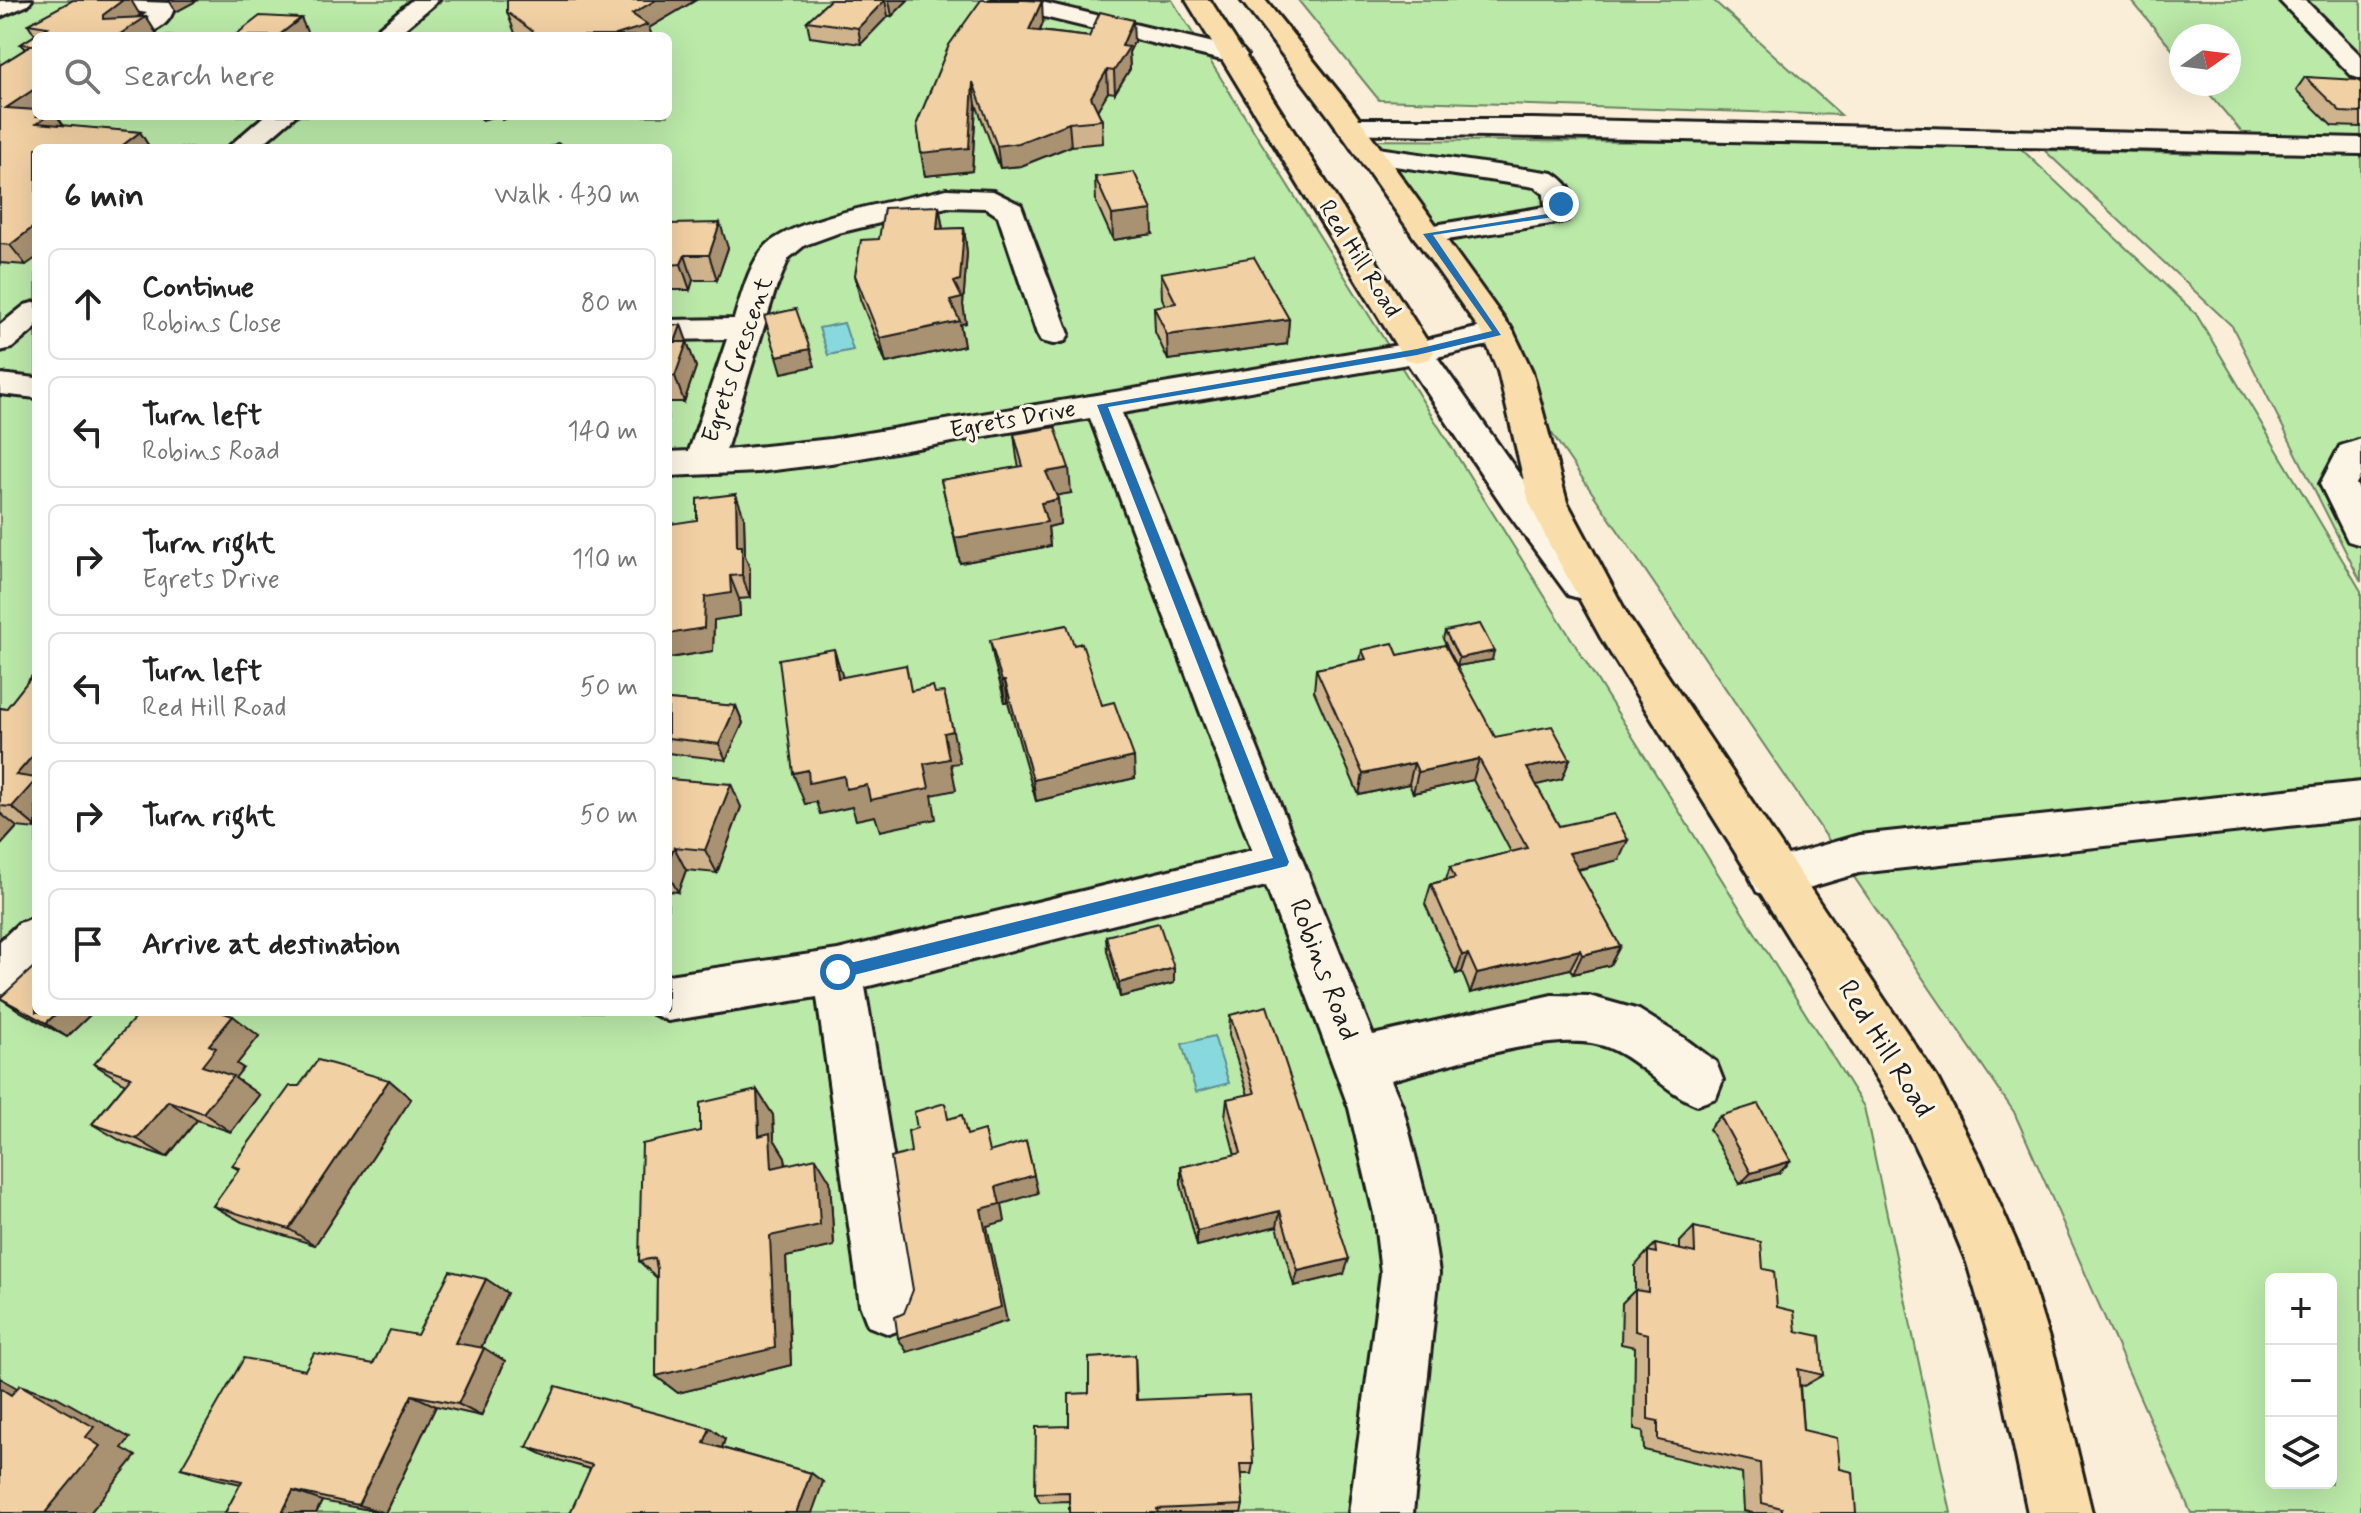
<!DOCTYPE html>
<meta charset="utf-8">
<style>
body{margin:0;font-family:Mynerve,sans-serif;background:#f6f6f6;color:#222}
.controls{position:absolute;right:24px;bottom:24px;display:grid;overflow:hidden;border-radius:12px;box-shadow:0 8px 32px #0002}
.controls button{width:72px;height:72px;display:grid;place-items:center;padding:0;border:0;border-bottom:2px solid #e0e0e0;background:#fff;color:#222;font:40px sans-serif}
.compass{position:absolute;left:2169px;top:24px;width:72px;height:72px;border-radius:50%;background:#fff;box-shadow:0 8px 32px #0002;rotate:76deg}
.stop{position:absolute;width:24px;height:24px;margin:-18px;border:6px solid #1f6fb2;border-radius:50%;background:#fff}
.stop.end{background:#1f6fb2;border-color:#fff;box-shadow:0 2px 8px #0008}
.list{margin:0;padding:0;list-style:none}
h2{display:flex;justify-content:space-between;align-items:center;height:104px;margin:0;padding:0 32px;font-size:34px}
h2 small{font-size:26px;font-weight:400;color:#767676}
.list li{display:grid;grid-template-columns:52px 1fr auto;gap:24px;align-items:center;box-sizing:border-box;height:112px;margin:0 16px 16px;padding:0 16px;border:2px solid #e0e0e0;border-radius:12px}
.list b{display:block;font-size:30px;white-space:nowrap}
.list p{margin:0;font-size:26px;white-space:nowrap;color:#767676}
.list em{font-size:26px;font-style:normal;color:#767676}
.icon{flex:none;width:44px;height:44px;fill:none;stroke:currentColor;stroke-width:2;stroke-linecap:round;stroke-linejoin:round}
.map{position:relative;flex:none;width:2361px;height:1513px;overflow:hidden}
.search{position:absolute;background:#fff;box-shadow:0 8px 32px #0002;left:32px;top:32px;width:640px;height:88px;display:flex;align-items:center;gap:20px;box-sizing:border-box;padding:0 28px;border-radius:12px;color:#767676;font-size:30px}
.panel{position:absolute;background:#fff;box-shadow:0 8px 32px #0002;left:32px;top:144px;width:640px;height:872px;border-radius:12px}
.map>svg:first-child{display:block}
.green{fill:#bae9a8;stroke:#6b8262;stroke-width:2;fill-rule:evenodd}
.water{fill:#88d9de;stroke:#5d8d90;stroke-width:2}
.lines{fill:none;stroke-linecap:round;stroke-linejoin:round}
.minor-casing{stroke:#1c1c1c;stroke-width:6}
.major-casing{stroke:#1c1c1c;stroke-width:6}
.minor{fill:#fcf5e5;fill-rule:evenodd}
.major{fill:#f9deab;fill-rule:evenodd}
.wall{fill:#cfb38c;stroke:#1c1c1c;stroke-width:2}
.shaded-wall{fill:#a99272;stroke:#1c1c1c;stroke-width:2}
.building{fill:#f1d0a3;stroke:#1c1c1c;stroke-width:2}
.route{fill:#1f6fb2}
.labels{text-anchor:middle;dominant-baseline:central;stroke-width:6;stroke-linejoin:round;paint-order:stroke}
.far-street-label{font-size:24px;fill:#1c1c1c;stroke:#fcf5e5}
.street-label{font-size:28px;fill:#1c1c1c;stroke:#fcf5e5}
</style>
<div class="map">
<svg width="2361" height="1513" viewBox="0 0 2361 1513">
<rect width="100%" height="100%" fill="#faeed8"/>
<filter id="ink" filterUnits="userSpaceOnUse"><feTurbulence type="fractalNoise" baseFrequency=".0125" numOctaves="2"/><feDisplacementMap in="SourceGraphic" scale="16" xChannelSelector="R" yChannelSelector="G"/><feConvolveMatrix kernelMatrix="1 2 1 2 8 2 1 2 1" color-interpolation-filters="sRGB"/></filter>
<g filter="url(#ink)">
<!-- green -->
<g class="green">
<path d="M0,0H1172L1864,1107L1951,1513H0ZM36,36H668V116H36ZM36,148H668V1012H36Z"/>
<polygon points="1298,0 1713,0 1841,115 1379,100"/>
<polygon points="2131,0 2361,0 2361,582 2232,326 2044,150 2261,155 2201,84 2229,84 2229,36 2181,36 2181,60"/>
<path d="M1352,140L2016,144L2196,314L2361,591V1513H2191L2014,1112ZM2271,1279H2331V1483H2271Z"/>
</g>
<!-- water -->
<g class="water">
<polygon points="844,323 853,350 828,355 819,328"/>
<polygon points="1214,1036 1229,1083 1196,1092 1182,1044"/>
</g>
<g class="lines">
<defs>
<g id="minor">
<polygon points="32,0 28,5 0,17 0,1"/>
<path d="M96,0L171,3L174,8C167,34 139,36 117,36L147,13L100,5Z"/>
<polygon points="412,0 439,0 396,36 369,36"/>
<polygon points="991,0 1033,0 1243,50 1247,55 1243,60 1234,63 995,5"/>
<polygon points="2279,0 2305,0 2361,56 2361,79 2352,76"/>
<polygon points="264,116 295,116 258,148 227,148"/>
<polygon points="1350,119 1533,119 2361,138 2361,154 1340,133 1336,127 1340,121"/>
<path d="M1371,147L1553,173C1571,184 1581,201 1567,220L1557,223L1427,243L1416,240L1412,234L1416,228L1545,207L1544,194L1535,187L1361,161L1357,155L1361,149Z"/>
<path d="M947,189L993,191L1021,205L1069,334L1065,341L1053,344L1041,341L1037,334L998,216L986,208L947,207L838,233L805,245L789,258L775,291L726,450L831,439L1417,342L1498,323L1510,326L1514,333L1510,340L1437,357L1531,491L1596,575L1602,585L1596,595L1582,599L1568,595L1505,509L1408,364L1122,413L1373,1035L1552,995L1589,996L1639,1010L1684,1038L1716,1062L1723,1080L1716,1098L1697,1105C1664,1092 1642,1062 1609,1048C1562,1026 1443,1067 1391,1080L1403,1108L1430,1214L1439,1273L1413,1513H1349L1381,1273L1374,1214L1349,1108L1266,886L865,987L918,1305L910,1326L889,1334L868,1326L860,1305L817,997L668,1021L649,1012H668V975L838,950L1252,850L1090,418L831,463L758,472L668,476V452L689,451L727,339L668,340V320L734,319C741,297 749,263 766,246C796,216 903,200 947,189Z"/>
<polygon points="36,302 36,328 12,348 0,351 0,325 25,305"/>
<polygon points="0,374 36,378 36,398 0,394"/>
<polygon points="2361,439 2361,475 2356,484 2361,493 2361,545 2348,541 2320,484 2340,446"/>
<polygon points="2361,782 2361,818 1859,873 1774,898 1757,892 1750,878 1757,864 1859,835"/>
<polygon points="36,917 36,970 18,989 0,995 0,941 19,923"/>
</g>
<g id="major">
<polygon points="1186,0 1210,0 1434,352 1429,359 1417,362 1405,359 1400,352"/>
<polygon points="1241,0 1265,0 1350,106 1514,333 1532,371 1567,502 1629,618 1937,1078 1981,1162 2025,1262 2055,1358 2092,1513 2028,1513 1995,1358 1967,1263 1941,1200 1899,1114 1601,638 1548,542 1529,502 1498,371 1482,333 1330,118"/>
</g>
</defs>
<!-- minor casing -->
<use href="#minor" class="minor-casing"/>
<!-- major casing -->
<use href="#major" class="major-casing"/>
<!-- minor -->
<use href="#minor" class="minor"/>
<!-- major -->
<use href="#major" class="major"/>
</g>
<!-- wall -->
<g class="wall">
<polygon points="507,0 696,0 649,28 652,36 519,36 515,33 507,12"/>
<polygon points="830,0 908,0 892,16 888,16 861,44 810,37 807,21"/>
<polygon points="140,15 136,18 146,17 158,36 36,36 36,116 57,116 64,126 140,132 150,148 36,148 26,265 0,263 0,65 25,49 21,44 35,35 28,24"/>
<polygon points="1043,23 1040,31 1134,42 1129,52 1130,69 1115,93 1108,92 1097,110 1102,120 1103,143 1071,146 1021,166 1000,168 976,104 972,171 925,176 917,123"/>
<polygon points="2305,77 2361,83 2361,127 2332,126 2296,90"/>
<polygon points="1095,177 1153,234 1113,240 1096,202"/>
<polygon points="939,206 943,229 964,228 967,253 963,305 966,323 960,324 964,346 886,363 860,299 855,275 879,239"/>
<polygon points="668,224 728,248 717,280 693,280 690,290 668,290"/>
<polygon points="1161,273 1289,319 1287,344 1168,360 1155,332 1154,307 1165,305 1162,298"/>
<polygon points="668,325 681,325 696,367 684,402 668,402"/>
<polygon points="1014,434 1071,493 1056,495 1058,499 1060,524 1048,527 1050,546 960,563 941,480 1019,467 1017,458"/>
<polygon points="744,517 745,556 750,569 750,598 739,599 740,616 714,620 713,651 669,658"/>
<polygon points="1445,631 1492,660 1457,666 1443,639"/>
<polygon points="990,640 1074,645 1135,778 1036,801 1008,702 1005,702 994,661"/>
<polygon points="1362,650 1398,655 1495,737 1570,759 1562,779 1536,785 1559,826 1619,860 1578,870 1620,946 1610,965 1573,974 1570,969 1470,993 1462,972 1456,974 1425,904 1431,884 1446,880 1450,867 1511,852 1473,780 1413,793 1409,784 1359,795 1314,691 1316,669 1360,660"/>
<polygon points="36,671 36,829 17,827 0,846 0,708 6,709"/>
<polygon points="668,700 736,706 743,723 726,760 668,753"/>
<polygon points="668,779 741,807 717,873 686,870 678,892 668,891"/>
<polygon points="1106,936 1174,968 1174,983 1120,997 1107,951"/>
<polygon points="0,998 36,1012 93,1012 67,1037 21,1012"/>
<polygon points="1230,1015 1344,1274 1294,1286 1277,1226 1197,1246 1181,1184 1181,1167 1235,1155 1225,1117 1227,1099 1248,1095 1229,1035"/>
<polygon points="259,1036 237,1064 243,1068 235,1078 259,1095 231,1132 197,1120 167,1157 123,1142 92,1124 125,1084 94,1064"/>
<polygon points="389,1080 411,1099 315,1245 242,1222 213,1206 239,1170 232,1166 299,1086"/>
<polygon points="757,1090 773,1115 774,1139 785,1157 786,1164 830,1181 834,1246 786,1257 791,1365 678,1393 656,1376 657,1278 639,1261 700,1131"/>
<polygon points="1720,1116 1779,1173 1740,1184 1709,1129"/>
<polygon points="1694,1227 1763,1269 1777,1307 1796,1331 1823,1375 1804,1386 1800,1385 1803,1430 1840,1469 1856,1513 1752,1513 1744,1511 1742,1473 1644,1450 1643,1431 1634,1429 1635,1347 1621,1344 1622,1303 1635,1290 1635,1266 1648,1251 1655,1244 1680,1250 1680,1242"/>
<polygon points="486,1279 507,1293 481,1348 505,1361 481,1416 436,1406 385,1513 322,1501 316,1513 225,1513 241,1484 214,1478 181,1468 305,1370 373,1364 417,1335"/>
<polygon points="1135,1355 1137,1400 1253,1464 1251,1474 1240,1474 1243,1505 1241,1513 1069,1513 1069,1501 1040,1502 1035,1493 1069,1426 1089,1393"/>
<polygon points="710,1428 725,1439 722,1448 811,1473 823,1482 590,1469 548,1457 527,1447"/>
</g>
<!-- shaded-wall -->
<g class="shaded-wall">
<polygon points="123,0 131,0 140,15 115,34 103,19 103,15"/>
<polygon points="169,0 198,0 176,12"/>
<polygon points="656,0 696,0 649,28 652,36 613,36 632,14"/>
<polygon points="885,0 888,16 861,44 858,28"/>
<polygon points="890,0 908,0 892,16 889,1"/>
<polygon points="1042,1 1043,23 1031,52 1029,30"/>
<polygon points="146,17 158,36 117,36"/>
<polygon points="301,18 308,34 306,36 278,36"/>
<polygon points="1133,20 1134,42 1129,52 1130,69 1115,93 1114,71 1122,46"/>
<polygon points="1107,70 1108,92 1092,119 1091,97"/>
<polygon points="973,82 976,104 972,171 925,176 921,153"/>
<polygon points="36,88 36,116 6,108"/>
<polygon points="47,116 57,116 67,131 37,123"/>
<polygon points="480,116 496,116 482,120"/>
<polygon points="500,116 514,116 502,120"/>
<polygon points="1069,123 1071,146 1021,166 1000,168 997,146"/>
<polygon points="140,132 150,148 119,148"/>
<polygon points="939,206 943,230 937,229"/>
<polygon points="1152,210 1153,234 1113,240 1112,215"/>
<polygon points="720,223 728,248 717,280 709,255"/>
<polygon points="36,225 36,258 26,265 10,245"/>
<polygon points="964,228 967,253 963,305 966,323 960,324 964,346 886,363 880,338 954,282"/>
<polygon points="685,255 693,280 690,290 681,264"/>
<polygon points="1289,319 1287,344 1168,360 1167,335"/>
<polygon points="681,325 696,367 684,402 675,376 675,342"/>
<polygon points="810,349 815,366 782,373 777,356"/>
<polygon points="1069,468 1071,493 1049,497 1046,472"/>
<polygon points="736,494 744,517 745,556 750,569 750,598 742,575 737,546"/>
<polygon points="1058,499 1060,524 1048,527 1050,546 960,563 955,538 1041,503"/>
<polygon points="730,576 739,599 740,616 714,620 713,651 669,658 668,634 705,597"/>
<polygon points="834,649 844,681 838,678"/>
<polygon points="1494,651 1492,660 1457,666 1459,658"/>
<polygon points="1002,681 1005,681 1008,702 1005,702"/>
<polygon points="944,692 960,763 951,764 956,790 932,795 936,819 880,831 875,816 856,820 852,807 820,814 816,802 805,804 793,773 808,770 844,776 924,764 944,733"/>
<polygon points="736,706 743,723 726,760 719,744"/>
<polygon points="36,752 36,827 12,807 16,775"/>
<polygon points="1134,757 1135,778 1036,801 1033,780"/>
<polygon points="1479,759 1473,780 1413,793 1418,772"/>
<polygon points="1570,759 1562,779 1520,789 1527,768"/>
<polygon points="1414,763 1409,784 1359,795 1363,774"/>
<polygon points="731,784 741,807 717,873 705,850"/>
<polygon points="0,813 17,827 0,846"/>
<polygon points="1628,840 1619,860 1560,873 1569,853"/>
<polygon points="674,847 686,870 678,892 668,874 668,862"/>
<polygon points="1620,946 1610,965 1573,974 1582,955"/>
<polygon points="1580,950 1570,969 1470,993 1477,974"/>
<polygon points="1468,954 1462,972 1456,974 1462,955"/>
<polygon points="1174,968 1174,983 1120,997 1119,983"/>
<polygon points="58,1012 93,1012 67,1037 46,1023"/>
<polygon points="233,1016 259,1036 237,1064 243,1068 235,1078 259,1095 231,1132 203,1113 202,1066 209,1045"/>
<polygon points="389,1080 411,1099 315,1245 289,1229"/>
<polygon points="757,1090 773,1115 774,1139 785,1157 788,1190 772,1168 759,1136"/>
<polygon points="168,1101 197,1120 167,1157 137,1139"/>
<polygon points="1026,1141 1038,1193 1002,1204 1005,1221 987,1226 1007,1321 907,1352 898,1338"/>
<polygon points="816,1158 830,1181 834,1246 786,1257 791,1365 678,1393 656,1376"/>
<polygon points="1791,1161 1779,1173 1740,1184 1751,1173"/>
<polygon points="1280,1211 1277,1226 1197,1246 1197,1231"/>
<polygon points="1349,1259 1344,1274 1294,1286 1298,1271"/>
<polygon points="486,1279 507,1293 477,1356 455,1343"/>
<polygon points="484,1348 505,1361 481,1416 458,1404"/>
<polygon points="0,1378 49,1407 11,1395 0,1388"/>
<polygon points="20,1385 57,1397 130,1438 122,1448 136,1456 90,1513 45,1513 86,1437"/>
<polygon points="412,1395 436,1406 385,1513 358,1505"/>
<polygon points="710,1428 725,1439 720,1453 704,1443"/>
<polygon points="811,1473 823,1482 812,1513 796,1513"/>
<polygon points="293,1491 322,1501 316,1513 282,1513"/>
</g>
<!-- building -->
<g class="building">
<polygon points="73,0 123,0 103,15 103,19 146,17 117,36 36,36 36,88 6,108 36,110 36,116 47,116 37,123 140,132 119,148 36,148 36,225 10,245 0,244 0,65 32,45 21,44 48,27 28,24"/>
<polygon points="507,0 656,0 632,14 648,25 613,36 539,36 507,12"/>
<polygon points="830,0 890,0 885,0 858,28 807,21"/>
<polygon points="981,0 1025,0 1042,1 1029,30 1089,37 1100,12 1133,20 1122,46 1129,47 1114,71 1107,70 1091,97 1102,120 1069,123 1019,143 997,146 973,82 969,148 921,153 917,123 949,45"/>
<polygon points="260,16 301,18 278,36 234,36"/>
<polygon points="2305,77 2358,80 2361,83 2361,113 2341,112"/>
<polygon points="557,143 570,148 548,148"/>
<polygon points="1134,172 1152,210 1112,215 1095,177"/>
<polygon points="939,206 937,229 964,228 960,280 954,282 962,298 950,301 960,321 880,338 855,275 861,240 879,239 884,208"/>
<polygon points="720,223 709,255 685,255 681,264 668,265 668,224"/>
<polygon points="1254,257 1289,319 1167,335 1154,307 1176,303 1161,273"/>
<polygon points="796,309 810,349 777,356 764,316"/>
<polygon points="668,325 681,325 675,342 687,342 675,376 668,377"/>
<polygon points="1055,427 1069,468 1046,472 1058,499 1041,503 1047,522 955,538 941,480 1023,466 1014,434"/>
<polygon points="736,494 737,546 742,546 742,575 730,576 731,593 705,597 704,628 668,634 668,538 670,538 670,524 697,520 697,499"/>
<polygon points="1480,624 1494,651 1459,658 1445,631"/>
<polygon points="1067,625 1074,645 1082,643 1102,705 1114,702 1134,757 1033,780 1005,681 1002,681 990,640"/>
<polygon points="1393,643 1398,655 1445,645 1495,737 1552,726 1570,759 1527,768 1559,826 1614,814 1628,840 1569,853 1620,946 1582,955 1580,950 1477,974 1468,954 1462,955 1431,884 1455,878 1450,867 1527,848 1479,759 1418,772 1414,763 1363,774 1316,669 1366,659 1362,650"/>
<polygon points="834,649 838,678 906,665 911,691 933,686 935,693 944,692 953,731 944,733 949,759 924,764 929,788 870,800 867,785 846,789 844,776 809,783 808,770 793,773 779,659"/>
<polygon points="36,671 36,752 16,775 36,778 36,780 12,807 0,806 0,708 6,709"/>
<polygon points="668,700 736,706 719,744 668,738"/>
<polygon points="668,779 731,784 705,850 674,847 668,862"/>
<polygon points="1159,923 1174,968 1119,983 1106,936"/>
<polygon points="36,965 36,1012 58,1012 46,1023 0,998"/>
<polygon points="1267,1006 1349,1259 1298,1271 1280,1211 1197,1231 1181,1167 1241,1153 1227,1099 1255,1093 1230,1015"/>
<polygon points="140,1012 221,1012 233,1016 209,1045 216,1048 202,1066 233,1076 203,1113 168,1101 137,1139 92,1124 131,1077 94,1064"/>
<polygon points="318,1060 389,1080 289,1229 213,1206 240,1168 232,1166 290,1086 299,1086"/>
<polygon points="757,1090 759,1136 770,1133 772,1168 816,1158 820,1225 770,1236 775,1348 656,1376 657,1269 655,1258 639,1261 642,1144 700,1131 700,1103"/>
<polygon points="945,1103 948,1119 962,1115 967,1135 984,1130 989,1152 1026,1141 1034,1175 996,1187 1000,1204 981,1209 1001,1307 898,1338 895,1317 904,1313 913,1290 891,1158 911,1152 908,1131 917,1128 914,1112"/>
<polygon points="1758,1104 1791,1161 1751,1173 1720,1116"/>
<polygon points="1694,1227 1761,1242 1763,1269 1774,1271 1777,1307 1794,1311 1796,1331 1820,1336 1823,1375 1798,1369 1803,1430 1837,1438 1840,1469 1853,1472 1856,1513 1782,1513 1782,1508 1762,1503 1760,1463 1658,1440 1658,1421 1648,1419 1648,1334 1635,1331 1635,1290 1648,1292 1648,1251 1656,1253 1655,1244 1695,1253"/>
<polygon points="450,1271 486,1279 455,1343 484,1348 458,1404 412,1395 358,1505 293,1491 282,1513 225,1513 242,1481 181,1468 244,1358 305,1370 314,1353 373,1364 390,1330 417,1335"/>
<polygon points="1135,1355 1136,1400 1249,1395 1253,1464 1240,1464 1243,1505 1157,1509 1158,1513 1069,1513 1069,1492 1035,1493 1036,1427 1069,1426 1069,1394 1089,1393 1089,1358"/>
<polygon points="20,1385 94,1427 86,1437 100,1446 45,1513 0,1513 0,1388 11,1395"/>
<polygon points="556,1386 710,1428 704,1443 811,1473 796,1513 570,1513 592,1465 527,1447"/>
</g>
</g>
<!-- route -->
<polygon class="route" points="1558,203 1565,204 1560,216 1433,235 1501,335 1417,355 1108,407 1289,862 1287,866 838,979 833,977 833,968 838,966 1273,858 1097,405 1417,349 1492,331 1423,234 1547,214 1553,212"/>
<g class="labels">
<!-- far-street labels -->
<g class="far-street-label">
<text transform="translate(1359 259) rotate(58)">Red Hill Road</text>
<text transform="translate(738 360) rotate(-71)">Egrets Crescent</text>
<text transform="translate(1013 420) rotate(-10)">Egrets Drive</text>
</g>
<!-- street labels -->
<g class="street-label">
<text transform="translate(1323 970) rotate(69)">Robins Road</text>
<text transform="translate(1885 1049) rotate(58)">Red Hill Road</text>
</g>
</g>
</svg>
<div class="controls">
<button>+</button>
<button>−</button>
<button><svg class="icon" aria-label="layers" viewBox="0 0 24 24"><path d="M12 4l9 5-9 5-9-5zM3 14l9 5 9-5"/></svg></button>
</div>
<svg class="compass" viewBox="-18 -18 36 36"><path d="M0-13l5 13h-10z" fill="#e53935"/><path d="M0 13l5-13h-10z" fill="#767676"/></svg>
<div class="stop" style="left:838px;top:972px"></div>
<div class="stop end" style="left:1561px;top:204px"></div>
<div class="search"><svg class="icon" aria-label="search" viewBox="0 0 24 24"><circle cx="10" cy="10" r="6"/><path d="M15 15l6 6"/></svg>Search here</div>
<section class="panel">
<h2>6 min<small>Walk · 430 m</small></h2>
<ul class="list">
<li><svg class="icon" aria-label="ahead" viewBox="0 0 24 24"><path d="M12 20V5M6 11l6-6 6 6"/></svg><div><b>Continue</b><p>Robins Close</p></div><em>80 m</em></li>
<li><svg class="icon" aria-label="left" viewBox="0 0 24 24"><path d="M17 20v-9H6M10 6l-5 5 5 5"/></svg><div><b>Turn left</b><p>Robins Road</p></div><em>140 m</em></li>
<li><svg class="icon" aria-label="right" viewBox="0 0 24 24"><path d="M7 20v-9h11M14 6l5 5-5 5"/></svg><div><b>Turn right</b><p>Egrets Drive</p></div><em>110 m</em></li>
<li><svg class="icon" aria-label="left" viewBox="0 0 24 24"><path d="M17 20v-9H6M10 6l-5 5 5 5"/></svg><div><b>Turn left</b><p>Red Hill Road</p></div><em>50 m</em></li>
<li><svg class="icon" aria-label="right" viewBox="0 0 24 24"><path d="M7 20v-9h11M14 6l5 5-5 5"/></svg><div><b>Turn right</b></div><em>50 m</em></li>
<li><svg class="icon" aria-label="arrive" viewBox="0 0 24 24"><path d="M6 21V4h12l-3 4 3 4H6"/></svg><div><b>Arrive at destination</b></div></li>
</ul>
</section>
</div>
